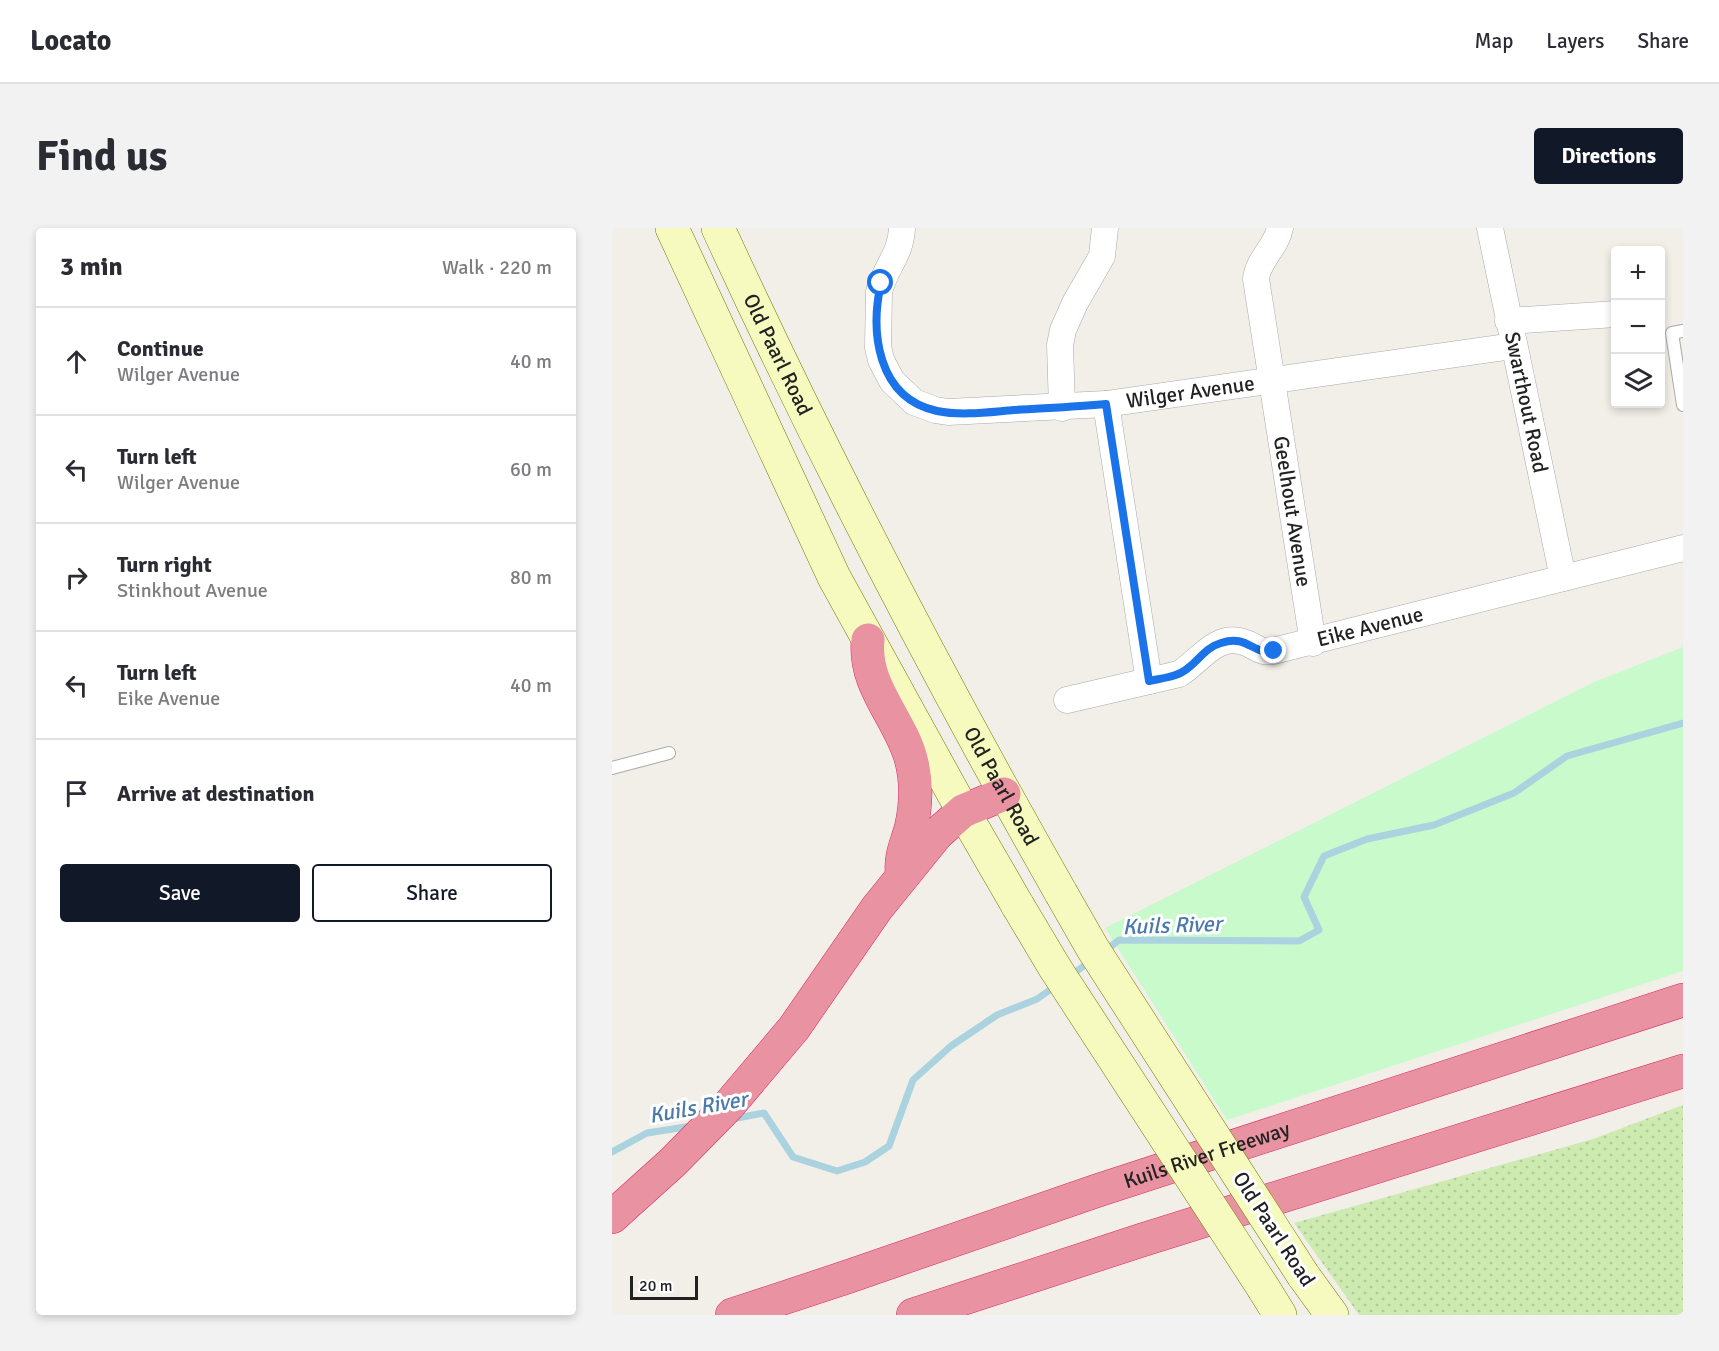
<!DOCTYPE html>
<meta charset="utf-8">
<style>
body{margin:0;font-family:Signika,sans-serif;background:#f2f2f3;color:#2b2b33}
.controls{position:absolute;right:18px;top:18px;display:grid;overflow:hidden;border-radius:6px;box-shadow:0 3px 9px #0003}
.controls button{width:54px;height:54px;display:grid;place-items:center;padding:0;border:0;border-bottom:2px solid #e1e1e2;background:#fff;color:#2b2b33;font:30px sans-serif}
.scale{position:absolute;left:18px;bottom:15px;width:68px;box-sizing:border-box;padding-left:6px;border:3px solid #222;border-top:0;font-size:16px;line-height:21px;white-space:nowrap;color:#222;-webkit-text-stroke:4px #fff;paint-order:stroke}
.stop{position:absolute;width:18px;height:18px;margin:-14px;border:4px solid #1a73e8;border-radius:50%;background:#fff}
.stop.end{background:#1a73e8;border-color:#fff;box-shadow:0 2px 6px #0008}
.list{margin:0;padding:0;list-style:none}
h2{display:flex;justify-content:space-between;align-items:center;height:78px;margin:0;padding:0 24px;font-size:26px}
h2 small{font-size:20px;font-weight:400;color:#7c7c81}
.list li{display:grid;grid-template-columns:39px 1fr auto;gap:18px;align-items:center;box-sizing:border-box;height:108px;padding:0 24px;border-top:2px solid #e1e1e2}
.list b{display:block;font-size:22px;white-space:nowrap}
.list p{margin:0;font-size:20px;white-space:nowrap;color:#7c7c81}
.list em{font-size:20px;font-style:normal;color:#7c7c81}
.actions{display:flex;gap:12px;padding:18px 24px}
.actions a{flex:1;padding:14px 0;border:2px solid #111827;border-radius:6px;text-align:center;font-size:21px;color:#111827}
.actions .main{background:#111827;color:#fff}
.icon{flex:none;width:33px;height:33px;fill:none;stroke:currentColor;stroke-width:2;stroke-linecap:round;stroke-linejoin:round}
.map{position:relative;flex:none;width:1071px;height:1087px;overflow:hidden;border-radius:6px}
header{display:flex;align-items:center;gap:36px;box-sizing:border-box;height:84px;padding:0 30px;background:#fff;border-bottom:2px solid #e1e1e2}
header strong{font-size:28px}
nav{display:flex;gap:33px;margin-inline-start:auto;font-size:21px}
.intro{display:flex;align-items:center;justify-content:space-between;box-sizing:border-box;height:144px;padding:0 36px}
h1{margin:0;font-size:42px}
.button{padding:15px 27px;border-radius:6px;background:#111827;color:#fff;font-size:21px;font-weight:700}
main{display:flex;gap:36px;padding:0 36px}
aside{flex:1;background:#fff;border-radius:6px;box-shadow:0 3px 9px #0003}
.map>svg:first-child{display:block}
.grass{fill:url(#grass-dots)}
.park{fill:#c8facc}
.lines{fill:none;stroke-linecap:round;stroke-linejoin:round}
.stream{stroke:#aad3df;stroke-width:7}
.lane-casing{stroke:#a9a9a9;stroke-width:14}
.street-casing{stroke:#a9a9a9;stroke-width:27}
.secondary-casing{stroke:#707d05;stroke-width:34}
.highway-casing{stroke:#dc2a67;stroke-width:34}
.lane{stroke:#fff;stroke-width:12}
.street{stroke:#fff;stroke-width:26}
.secondary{stroke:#f7fabf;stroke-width:33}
.highway{stroke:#e892a2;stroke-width:33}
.secondary-bridge-casing{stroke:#707d05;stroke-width:34;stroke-linecap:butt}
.secondary-bridge{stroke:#f7fabf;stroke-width:33}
.route{stroke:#1a73e8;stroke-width:8}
.labels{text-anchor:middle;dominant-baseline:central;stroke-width:6;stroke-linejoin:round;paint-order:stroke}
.street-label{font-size:21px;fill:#222;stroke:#fff}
.water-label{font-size:22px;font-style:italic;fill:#4a7aab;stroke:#fff}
</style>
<header>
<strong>Locato</strong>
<nav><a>Map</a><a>Layers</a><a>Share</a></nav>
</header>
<div class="intro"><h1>Find us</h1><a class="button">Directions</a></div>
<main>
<aside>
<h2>3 min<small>Walk · 220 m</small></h2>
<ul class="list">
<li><svg class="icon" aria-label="ahead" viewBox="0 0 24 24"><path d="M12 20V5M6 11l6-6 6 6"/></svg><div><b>Continue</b><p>Wilger Avenue</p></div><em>40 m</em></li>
<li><svg class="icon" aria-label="left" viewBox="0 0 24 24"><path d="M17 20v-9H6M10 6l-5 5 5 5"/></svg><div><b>Turn left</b><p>Wilger Avenue</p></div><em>60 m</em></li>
<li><svg class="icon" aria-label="right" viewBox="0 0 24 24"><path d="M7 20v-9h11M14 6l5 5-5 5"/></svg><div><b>Turn right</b><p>Stinkhout Avenue</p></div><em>80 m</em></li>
<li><svg class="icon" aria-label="left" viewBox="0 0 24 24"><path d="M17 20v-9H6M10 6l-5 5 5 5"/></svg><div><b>Turn left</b><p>Eike Avenue</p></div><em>40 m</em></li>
<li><svg class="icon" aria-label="arrive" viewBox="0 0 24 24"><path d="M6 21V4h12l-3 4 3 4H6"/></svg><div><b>Arrive at destination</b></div></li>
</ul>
<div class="actions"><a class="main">Save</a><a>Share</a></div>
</aside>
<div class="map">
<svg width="1071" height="1087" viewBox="0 0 1071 1087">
<defs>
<pattern id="grass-dots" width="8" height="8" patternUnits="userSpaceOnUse" patternTransform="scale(1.5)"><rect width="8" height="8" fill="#cdebb0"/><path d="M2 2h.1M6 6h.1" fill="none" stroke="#b0c997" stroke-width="1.8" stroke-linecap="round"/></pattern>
</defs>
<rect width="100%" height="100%" fill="#f2efe9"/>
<!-- grass -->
<polygon class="grass" points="1071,877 1071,1087 747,1087 682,995 981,911"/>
<!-- park -->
<polygon class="park" points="1071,419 1071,743 615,892 493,700 982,454"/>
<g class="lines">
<!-- stream -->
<g class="stream">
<polyline points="493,723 507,712 687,713 707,702 692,669 712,628 755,611 822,597 902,565 955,528 1071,495"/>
<polyline points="459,747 479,733"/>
<polyline points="120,891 152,885 181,929 225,943 253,934 277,918 301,852 339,818 385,787 425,771 445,757"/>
<polyline points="0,924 35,905 80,898"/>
</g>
<defs>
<g id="lane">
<polyline points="1071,103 1060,105 1071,177"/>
<polyline points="0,540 57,525"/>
</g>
<g id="street">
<path id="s1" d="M290,0C289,27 273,39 267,64L266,119L269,132L280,153L302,174L323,182L336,184L494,176L901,118"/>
<path id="s2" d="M668,0C664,20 646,31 644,51L701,415"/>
<path id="s3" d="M878,0L951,350"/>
<polyline points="896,93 1004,86"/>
<polyline points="494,176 537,453"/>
<polyline points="450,180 448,117 451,102 463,75 490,28 493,0"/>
<path id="s4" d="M455,472L567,446C587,434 604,405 631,414C643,417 648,426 661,423L1071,320"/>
</g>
<g id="secondary">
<polyline points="60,0 222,349 351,583 406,678"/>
<path id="s5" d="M106,0C210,226 326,449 449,665"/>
<polyline points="691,1047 720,1087"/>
<polyline points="652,1061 668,1087"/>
</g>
<g id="highway">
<path d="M256,412C251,458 288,490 299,531C305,553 304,578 299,600C295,615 288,628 290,645"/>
<polyline points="0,989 61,934 117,877 182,800 265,680 325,606 351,583 392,566"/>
<path id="s6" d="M120,1087L235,1049L484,963L1071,772"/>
<polyline points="301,1087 530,1012 1071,843"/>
</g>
</defs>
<!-- lane casing -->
<use href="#lane" class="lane-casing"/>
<!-- street casing -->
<use href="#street" class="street-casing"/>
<!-- secondary casing -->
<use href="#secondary" class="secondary-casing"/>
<!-- highway casing -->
<use href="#highway" class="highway-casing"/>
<!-- lane -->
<use href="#lane" class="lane"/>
<!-- street -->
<use href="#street" class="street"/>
<!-- secondary -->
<use href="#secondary" class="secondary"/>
<!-- highway -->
<use href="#highway" class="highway"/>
<defs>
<g id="secondary-bridge">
<polyline points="449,665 481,721 691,1047"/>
<polyline points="406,678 443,740 652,1061"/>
</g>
</defs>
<!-- secondary-bridge casing -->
<use href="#secondary-bridge" class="secondary-bridge-casing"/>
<!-- secondary-bridge -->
<use href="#secondary-bridge" class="secondary-bridge"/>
</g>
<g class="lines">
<!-- route -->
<path class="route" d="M269,55C258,104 265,170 325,183C350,188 377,184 402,182C433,180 463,179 494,176L537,453C550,450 566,449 576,440C587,432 594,419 609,415C636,406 640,427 662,423"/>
</g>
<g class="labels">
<!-- street labels -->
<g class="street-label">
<text stroke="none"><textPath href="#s5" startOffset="140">Old Paarl Road</textPath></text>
<text stroke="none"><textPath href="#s1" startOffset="470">Wilger Avenue</textPath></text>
<text stroke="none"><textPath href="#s3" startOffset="178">Swarthout Road</textPath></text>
<text stroke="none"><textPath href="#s2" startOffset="292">Geelhout Avenue</textPath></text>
<text stroke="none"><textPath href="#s4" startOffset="322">Eike Avenue</textPath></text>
<text stroke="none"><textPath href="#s5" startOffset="626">Old Paarl Road</textPath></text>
<text stroke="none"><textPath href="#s6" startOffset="501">Kuils River Freeway</textPath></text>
<text transform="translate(662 1001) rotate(57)">Old Paarl Road</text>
</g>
<!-- water labels -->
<g class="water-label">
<text transform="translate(560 697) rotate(-2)">Kuils River</text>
<text transform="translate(86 879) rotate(-10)">Kuils River</text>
</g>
</g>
</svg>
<div class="controls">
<button>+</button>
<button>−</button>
<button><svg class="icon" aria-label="layers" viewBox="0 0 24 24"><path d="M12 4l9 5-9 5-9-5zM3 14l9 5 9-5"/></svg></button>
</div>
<div class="scale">20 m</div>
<div class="stop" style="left:269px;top:55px"></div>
<div class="stop end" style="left:662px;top:423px"></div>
</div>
</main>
